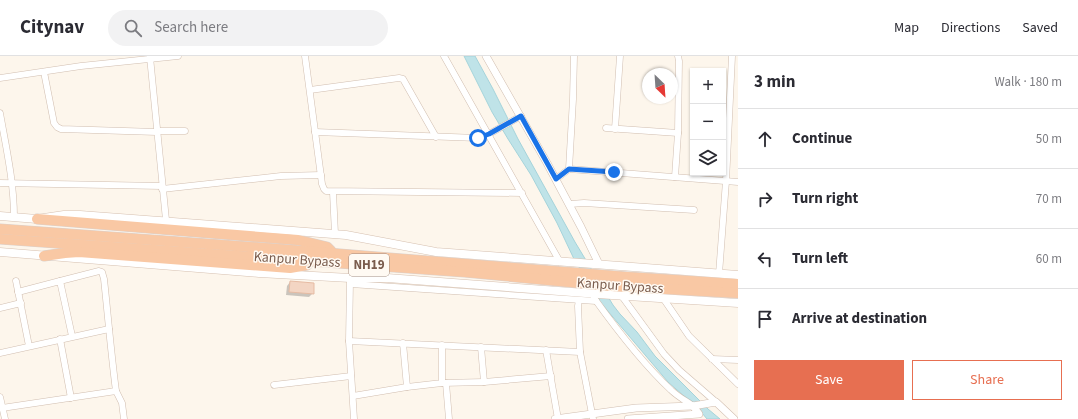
<!DOCTYPE html>
<meta charset="utf-8">
<style>
body{margin:0;font-family:"Source Sans 3",sans-serif;background:#f2f2f3;color:#2b2b33}
.controls{position:absolute;right:12px;top:12px;display:grid;overflow:hidden;border-radius:0px;box-shadow:0 1px 3px #0004}
.controls button{width:36px;height:36px;display:grid;place-items:center;padding:0;border:0;border-bottom:1px solid #e1e1e2;background:#fff;color:#2b2b33;font:20px sans-serif}
.compass{position:absolute;left:642px;top:12px;width:36px;height:36px;border-radius:50%;background:#fff;box-shadow:0 1px 3px #0004;rotate:155deg}
.stop{position:absolute;width:12px;height:12px;margin:-9px;border:3px solid #1a73e8;border-radius:50%;background:#fff}
.stop.end{background:#1a73e8;border-color:#fff;box-shadow:0 1px 4px #0008}
.list{margin:0;padding:0;list-style:none}
h2{display:flex;justify-content:space-between;align-items:center;height:52px;margin:0;padding:0 16px;font-size:17px}
h2 small{font-size:13px;font-weight:400;color:#7c7c81}
.list li{display:grid;grid-template-columns:26px 1fr auto;gap:12px;align-items:center;box-sizing:border-box;height:60px;padding:0 16px;border-top:1px solid #e1e1e2}
.list b{display:block;font-size:15px;white-space:nowrap}
.list em{font-size:13px;font-style:normal;color:#7c7c81}
.actions{display:flex;gap:8px;padding:12px 16px}
.actions a{flex:1;padding:9px 0;border:1px solid #e76f51;border-radius:0px;text-align:center;font-size:14px;color:#e76f51}
.actions .main{background:#e76f51;color:#fff}
.icon{flex:none;width:22px;height:22px;fill:none;stroke:currentColor;stroke-width:2;stroke-linecap:round;stroke-linejoin:round}
.map{position:relative;flex:none;width:738px;height:363px;overflow:hidden}
header{display:flex;align-items:center;gap:24px;box-sizing:border-box;height:56px;padding:0 20px;background:#fff;border-bottom:1px solid #e1e1e2}
header strong{font-size:19px}
nav{display:flex;gap:22px;margin-inline-start:auto;font-size:14px}
.search{width:280px;height:36px;background:#f2f2f3;display:flex;align-items:center;gap:10px;box-sizing:border-box;padding:0 14px;border-radius:22px;color:#7c7c81;font-size:15px}
main{display:flex}
aside{flex:1;background:#fff}
.map>svg:first-child{display:block}
.water{fill:#bfe3e8;stroke:#a5d3da}
.shadow{fill:#0003}
.building{fill:#f3d5c3;stroke:#e6bba3}
.lines{fill:none;stroke-linecap:round;stroke-linejoin:round}
.minor-casing{stroke:#d1beb0;stroke-width:7}
.tertiary-casing{stroke:#d1beb0;stroke-width:8}
.secondary-casing{stroke:#d6c0b0;stroke-width:9}
.trunk-casing{stroke:#dad1cd;stroke-width:11}
.minor{stroke:#fff;stroke-width:6}
.tertiary{stroke:#fff;stroke-width:7}
.secondary{stroke:#fff;stroke-width:8}
.trunk{stroke:#f9c8a4;stroke-width:10}
.route{stroke:#1a73e8;stroke-width:5}
.labels{text-anchor:middle;dominant-baseline:central;stroke-width:3;stroke-linejoin:round;paint-order:stroke}
.shield{fill:#fffaf3;stroke:#a28b7f;stroke-width:1}
.shield-label{font-size:13px;font-weight:bold;fill:#7a5c4d}
.street-label{font-size:14px;fill:#7a5c4d;stroke:#fffaf3}
</style>
<header>
<strong>Citynav</strong>
<div class="search"><svg class="icon" aria-label="search" viewBox="0 0 24 24"><circle cx="10" cy="10" r="6"/><path d="M15 15l6 6"/></svg>Search here</div>
<nav><a>Map</a><a>Directions</a><a>Saved</a></nav>
</header>
<main>
<div class="map">
<svg width="738" height="363" viewBox="0 0 738 363">
<rect width="100%" height="100%" fill="#fdf6ec"/>
<!-- water -->
<polygon class="water" points="464,0 475,0 493,33 518,83 575,186 613,249 620,258 637,276 655,300 708,353 720,363 707,363 692,345 684,340 668,326 601,247 574,203 557,167 531,119 508,83 492,56"/>
<!-- shadow -->
<polygon class="shadow" points="290,226 313,237 309,241 286,239 287,230"/>
<!-- building -->
<polygon class="building" points="290,225 314,227 314,238 289,236"/>
<g class="lines">
<defs>
<g id="minor">
<polyline points="305,0 322,128 324,133 326,135 522,137"/>
<polyline points="444,0 560,206"/>
<polyline points="150,1 166,164"/>
<polyline points="44,16 54,67 57,71 61,73 157,76 160,75 185,75"/>
<polyline points="0,22 81,10 178,0"/>
<polyline points="310,34 399,22 403,23 436,81"/>
<path d="M0,57C6,91 14,126 14,161"/>
<polyline points="606,72 678,77"/>
<polyline points="615,73 620,0"/>
<polyline points="315,76 478,82 489,78 521,60"/>
<polyline points="569,113 573,43 574,0"/>
<polyline points="675,121 678,77 679,5 678,0"/>
<polyline points="556,123 569,113 738,126"/>
<polyline points="0,127 162,130"/>
<polyline points="162,133 281,120 321,119"/>
<polyline points="333,136 335,178"/>
<polyline points="570,148 584,147 694,154"/>
<polyline points="719,218 726,125 732,0"/>
<polyline points="16,225 29,290"/>
<polyline points="350,225 349,285 354,363"/>
<polyline points="351,228 596,245"/>
<polyline points="18,236 60,225 72,280"/>
<polyline points="621,239 664,298 679,314 716,346"/>
<path d="M594,242C617,274 642,307 671,334C677,340 686,345 693,350"/>
<polyline points="663,242 689,280 738,328"/>
<polyline points="579,244 578,250 580,296 593,363"/>
<polyline points="0,252 21,247"/>
<polyline points="60,283 71,342"/>
<polyline points="349,285 580,296"/>
<polyline points="481,291 484,326 551,320"/>
<polyline points="546,294 558,363"/>
<polyline points="0,297 109,273"/>
<polyline points="712,303 738,304"/>
<polyline points="442,327 484,326"/>
<polyline points="446,327 449,363"/>
<polyline points="274,329 351,320"/>
<polyline points="407,331 442,327 442,289"/>
<polyline points="116,335 122,347 124,363"/>
<polyline points="353,340 407,331 403,287"/>
<polyline points="0,341 5,363"/>
<path d="M2,352L116,335C111,297 108,260 104,223L102,216L99,215L60,225"/>
</g>
<g id="tertiary">
<polyline points="486,0 547,107 581,171 599,208"/>
<polyline points="555,363 636,352 693,350 716,346 734,363"/>
<polyline points="628,363 699,358 693,350"/>
</g>
<g id="secondary">
<polyline points="0,160 37,163 64,159 80,159 346,179 436,196 738,219"/>
<polyline points="0,196 259,217 350,222 387,222 612,239 738,247"/>
</g>
<g id="trunk">
<polyline points="37,163 298,184 327,191 331,195"/>
<polyline points="0,173 277,193 627,221 738,228"/>
<polyline points="0,183 465,216 611,230 738,237"/>
<polyline points="44,200 65,197 79,196 290,212 307,209"/>
</g>
</defs>
<!-- minor casing -->
<use href="#minor" class="minor-casing"/>
<!-- tertiary casing -->
<use href="#tertiary" class="tertiary-casing"/>
<!-- secondary casing -->
<use href="#secondary" class="secondary-casing"/>
<!-- trunk casing -->
<use href="#trunk" class="trunk-casing"/>
<!-- minor -->
<use href="#minor" class="minor"/>
<!-- tertiary -->
<use href="#tertiary" class="tertiary"/>
<!-- secondary -->
<use href="#secondary" class="secondary"/>
<!-- trunk -->
<use href="#trunk" class="trunk"/>
</g>
<g class="lines">
<!-- route -->
<polyline class="route" points="478,82 489,78 521,60 556,123 569,113 614,116"/>
</g>
<g class="labels">
<!-- shield labels -->
<rect class="shield" x="349" y="198" width="40" height="22" rx="3"/>
<g class="shield-label">
<text x="369" y="209">NH19</text>
</g>
<!-- street labels -->
<g class="street-label">
<text transform="translate(297 204) rotate(4)">Kanpur Bypass</text>
<text transform="translate(620 230) rotate(4)">Kanpur Bypass</text>
</g>
</g>
</svg>
<div class="controls">
<button>+</button>
<button>−</button>
<button><svg class="icon" aria-label="layers" viewBox="0 0 24 24"><path d="M12 4l9 5-9 5-9-5zM3 14l9 5 9-5"/></svg></button>
</div>
<svg class="compass" viewBox="-18 -18 36 36"><path d="M0-13l5 13h-10z" fill="#e53935"/><path d="M0 13l5-13h-10z" fill="#7c7c81"/></svg>
<div class="stop" style="left:478px;top:82px"></div>
<div class="stop end" style="left:614px;top:116px"></div>
</div>
<aside>
<h2>3 min<small>Walk · 180 m</small></h2>
<ul class="list">
<li><svg class="icon" aria-label="ahead" viewBox="0 0 24 24"><path d="M12 20V5M6 11l6-6 6 6"/></svg><div><b>Continue</b></div><em>50 m</em></li>
<li><svg class="icon" aria-label="right" viewBox="0 0 24 24"><path d="M7 20v-9h11M14 6l5 5-5 5"/></svg><div><b>Turn right</b></div><em>70 m</em></li>
<li><svg class="icon" aria-label="left" viewBox="0 0 24 24"><path d="M17 20v-9H6M10 6l-5 5 5 5"/></svg><div><b>Turn left</b></div><em>60 m</em></li>
<li><svg class="icon" aria-label="arrive" viewBox="0 0 24 24"><path d="M6 21V4h12l-3 4 3 4H6"/></svg><div><b>Arrive at destination</b></div></li>
</ul>
<div class="actions"><a class="main">Save</a><a>Share</a></div>
</aside>
</main>
